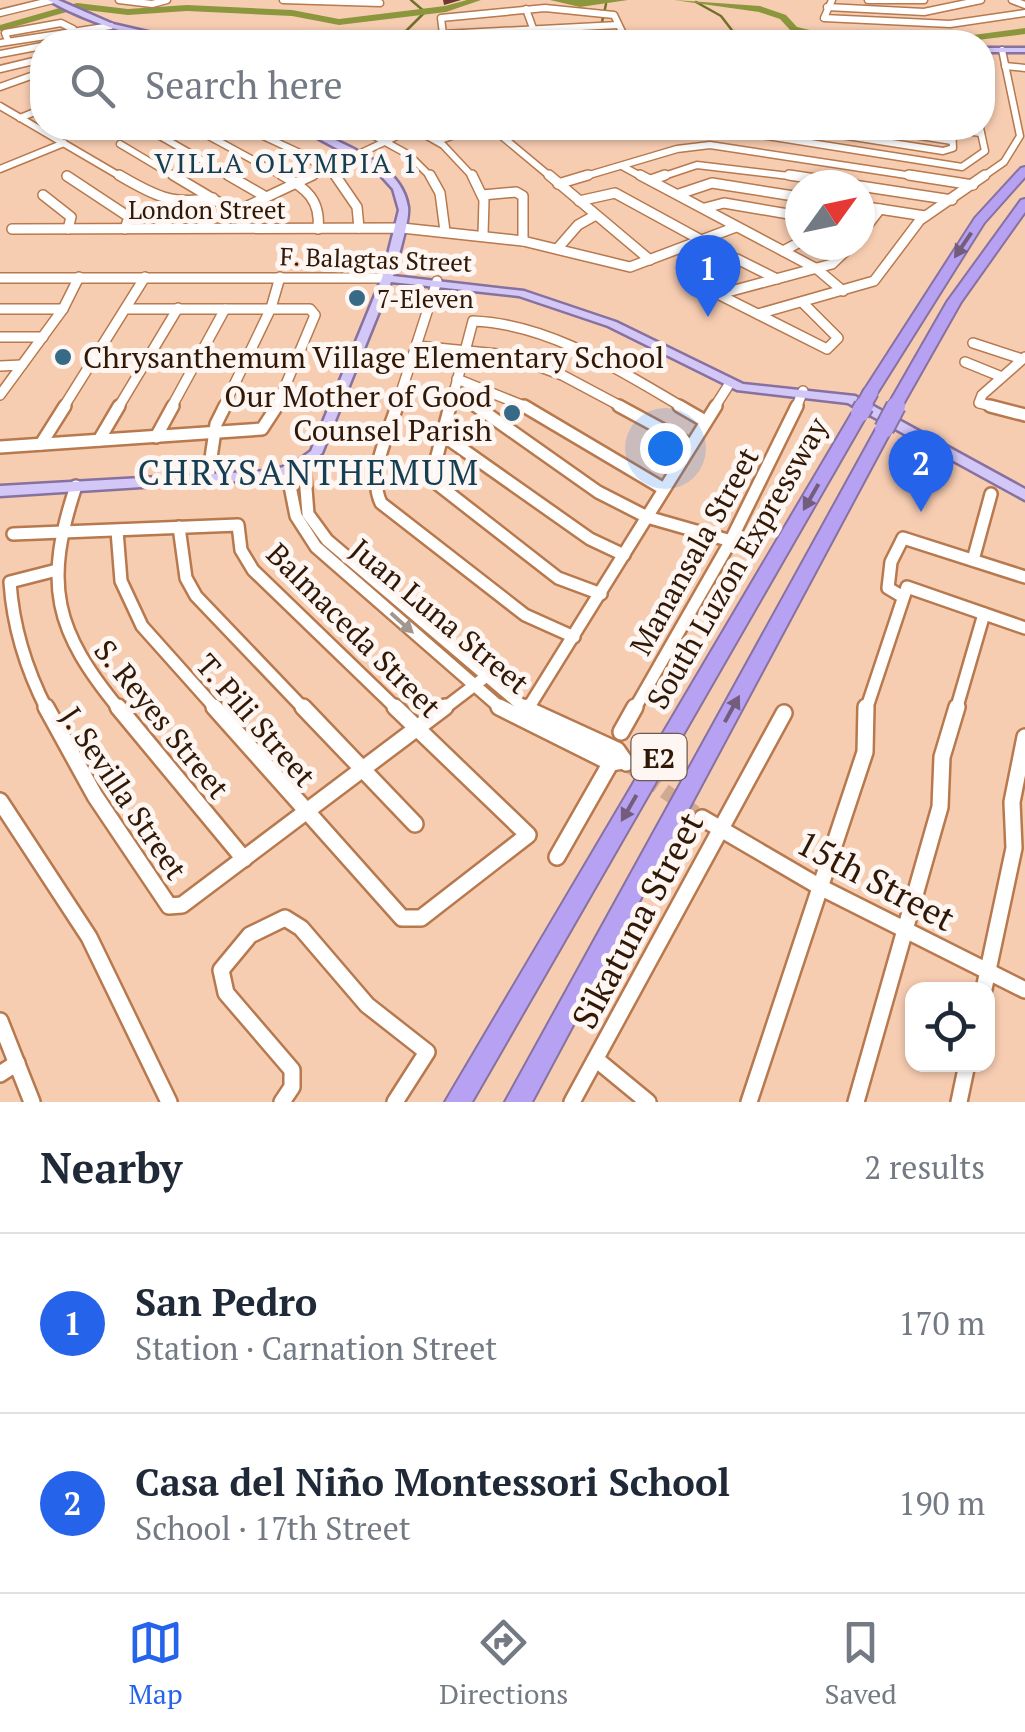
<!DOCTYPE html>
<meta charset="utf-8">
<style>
body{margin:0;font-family:"PT Serif",serif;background:#f6f6f7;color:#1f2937}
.controls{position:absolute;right:30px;bottom:30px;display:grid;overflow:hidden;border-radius:20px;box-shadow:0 2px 8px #0004}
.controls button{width:90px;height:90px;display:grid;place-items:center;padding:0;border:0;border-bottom:2px solid #e0e1e3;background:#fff;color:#1f2937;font:50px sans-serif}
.compass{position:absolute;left:785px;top:170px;width:90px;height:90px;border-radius:50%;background:#fff;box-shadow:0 2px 8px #0004;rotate:57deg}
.you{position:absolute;left:665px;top:448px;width:35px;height:35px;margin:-25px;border:8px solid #fff;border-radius:50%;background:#1a73e8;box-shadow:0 0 0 15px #1a73e833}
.badge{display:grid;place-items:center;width:65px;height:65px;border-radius:50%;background:#2563eb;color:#fff;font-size:32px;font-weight:700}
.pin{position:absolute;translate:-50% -82px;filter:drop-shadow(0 2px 5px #0008)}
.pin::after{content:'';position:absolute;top:52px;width:35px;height:30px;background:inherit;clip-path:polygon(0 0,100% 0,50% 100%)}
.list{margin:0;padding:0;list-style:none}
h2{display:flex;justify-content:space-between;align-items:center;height:130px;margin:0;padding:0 40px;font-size:42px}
h2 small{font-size:32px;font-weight:400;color:#747a83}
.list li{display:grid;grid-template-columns:65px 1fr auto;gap:30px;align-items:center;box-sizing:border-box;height:180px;padding:0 40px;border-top:2px solid #e0e1e3}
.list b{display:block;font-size:38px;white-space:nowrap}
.list p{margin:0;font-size:32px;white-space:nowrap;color:#747a83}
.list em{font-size:32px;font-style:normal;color:#747a83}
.icon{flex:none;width:55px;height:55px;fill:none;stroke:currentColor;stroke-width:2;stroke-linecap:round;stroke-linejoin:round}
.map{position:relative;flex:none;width:1025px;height:1102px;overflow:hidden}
.search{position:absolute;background:#fff;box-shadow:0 2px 8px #0004;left:30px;right:30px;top:30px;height:110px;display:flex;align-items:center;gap:25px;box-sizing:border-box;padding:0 35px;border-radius:40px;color:#747a83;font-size:38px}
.sheet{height:490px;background:#fff}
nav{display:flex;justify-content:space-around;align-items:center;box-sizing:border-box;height:140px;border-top:2px solid #e0e1e3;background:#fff;font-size:28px;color:#747a83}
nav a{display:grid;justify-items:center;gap:5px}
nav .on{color:#2563eb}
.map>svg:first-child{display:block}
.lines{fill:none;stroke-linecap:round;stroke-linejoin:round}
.stream{stroke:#71702c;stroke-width:2.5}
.river{fill:#8c963d;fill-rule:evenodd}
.minor-tunnel{stroke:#cfa990;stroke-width:15;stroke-dasharray:15 8;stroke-linecap:butt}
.minor-far3-casing{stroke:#b7794d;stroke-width:9}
.minor-far2-casing{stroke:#b7794d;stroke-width:12}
.minor-far1-casing{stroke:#b7794d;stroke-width:16}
.minor-casing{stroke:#b7794d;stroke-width:20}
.major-casing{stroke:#87719f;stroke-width:5}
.highway-casing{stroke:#87719f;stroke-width:4}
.minor-far3{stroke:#fff;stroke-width:6}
.minor-far2{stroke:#fff;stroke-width:9}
.minor-far1{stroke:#fff;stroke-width:11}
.minor{stroke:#fff;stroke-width:15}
.major{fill:#d3c7f7;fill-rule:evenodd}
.highway{fill:#b6a1f2;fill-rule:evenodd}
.highway-bridge-far1-casing{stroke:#87719f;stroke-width:18;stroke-linecap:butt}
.highway-bridge-casing{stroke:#87719f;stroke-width:22;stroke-linecap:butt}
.highway-bridge-far1{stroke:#b6a1f2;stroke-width:14}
.highway-bridge{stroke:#b6a1f2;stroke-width:18}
.shaded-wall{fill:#6b392d}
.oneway{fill:#745c7c}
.oneway2{fill:#a2978f}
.poi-dot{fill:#366a87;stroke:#fdf6f2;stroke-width:4}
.labels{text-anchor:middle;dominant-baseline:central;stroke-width:10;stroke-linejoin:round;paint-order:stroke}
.far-street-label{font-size:25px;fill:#311806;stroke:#fdf6f2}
.far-poi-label{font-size:25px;fill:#311806;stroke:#fdf6f2;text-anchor:start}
.far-neighbourhood-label{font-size:28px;letter-spacing:2.5px;fill:#133e54;stroke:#fdf6f2}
.shield{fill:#fdf6f2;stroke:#6e5b4d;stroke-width:2.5}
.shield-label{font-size:28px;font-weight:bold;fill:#311806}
.poi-label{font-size:30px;fill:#311806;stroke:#fdf6f2;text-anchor:start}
.street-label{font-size:30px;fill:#311806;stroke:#fdf6f2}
.quarter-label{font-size:35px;letter-spacing:2.5px;fill:#133e54;stroke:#fdf6f2}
.near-street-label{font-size:35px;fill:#311806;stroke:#fdf6f2}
</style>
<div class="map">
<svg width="1025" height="1102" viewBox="0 0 1025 1102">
<rect width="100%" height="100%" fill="#f7cdb2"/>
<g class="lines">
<!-- stream -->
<g class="stream">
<polyline points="696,2 721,16 741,42"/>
<polyline points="602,22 606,4"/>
<polyline points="403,42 405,32 425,12 411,0"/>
</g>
<!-- river -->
<g class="river">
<polygon points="467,0 481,0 446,12 339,25 292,16 187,11 128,15 77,9 0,31 0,25 77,3 128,9 187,5 292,10 339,19 445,6"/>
<polygon points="550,0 628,0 580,7"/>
<polygon points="674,0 760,6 786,15 797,27 814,31 958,37 1025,28 1025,34 961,42 814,37 791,31 780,19 759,12"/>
</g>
<!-- minor-tunnel -->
<polyline class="minor-tunnel" points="627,764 702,818"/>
<defs>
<g id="minor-far3">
<polyline points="119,0 152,4 167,0"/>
<polyline points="283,0 380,3"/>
<polyline points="832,0 824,18 950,24 1025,13"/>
<polyline points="868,0 924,0"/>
<polyline points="1012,0 1025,5"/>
<polyline points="827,7 924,12 981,0"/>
<polyline points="526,9 538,42"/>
<polyline points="0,13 53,0"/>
<polyline points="443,34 618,25"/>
<polyline points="558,37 623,34"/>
<polyline points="8,41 5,33 61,23 73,29"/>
<polyline points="444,42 441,18 545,8 614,15 627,42"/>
<polyline points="456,42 509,39"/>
<polyline points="0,43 111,26"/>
<polyline points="0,54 42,46"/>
<polyline points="1005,66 1025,68"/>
<polyline points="0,69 42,59"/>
<polyline points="0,87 42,72"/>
<polyline points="0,106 123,178"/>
<polyline points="20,118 42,109"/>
<polyline points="194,128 286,178"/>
<polyline points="246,128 302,154 338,178"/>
<polyline points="360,128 409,155 432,178"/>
<polyline points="413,128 443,145 474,178"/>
<polyline points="492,128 552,178"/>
<polyline points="716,128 962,167 985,151 980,128"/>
<polyline points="796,128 943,151 953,148 952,128"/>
<polyline points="870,128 952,141"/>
<polyline points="940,128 981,133"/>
<polyline points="153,132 233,178"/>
<polyline points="438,141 460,133"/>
<polyline points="120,144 177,178"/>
<polyline points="622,166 644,178"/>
<polyline points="0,169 64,143"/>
<polyline points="308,178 414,128"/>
<polyline points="579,178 677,149 710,145 926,178"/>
<polyline points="658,178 697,165 806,178"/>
<polyline points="981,178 1004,162 1020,136 1002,50"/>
</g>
<g id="minor-far2">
<path d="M119,175C153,195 173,206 213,198"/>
<polyline points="173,175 235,212 233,219"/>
<polyline points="228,175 266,197"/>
<path d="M282,175C306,188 321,200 318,229"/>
<polyline points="335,175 357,207 359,228"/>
<polyline points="430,175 440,193 445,231"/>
<polyline points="472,175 484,200 483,235"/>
<polyline points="549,175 650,260"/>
<polyline points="640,175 817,269 843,291"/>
<polyline points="789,175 856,185"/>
<polyline points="909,175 973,185"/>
<polyline points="67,176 129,217 125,229"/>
<polyline points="651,180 665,175"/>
<polyline points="558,184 588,175"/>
<polyline points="860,186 952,200"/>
<polyline points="679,194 712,183 800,197"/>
<polyline points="43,195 71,217 68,229"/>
<polyline points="482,195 516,192 523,196 523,241"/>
<polyline points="579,201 615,193 701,240"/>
<polyline points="860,206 925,216"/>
<polyline points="705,208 724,203 800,216"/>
<polyline points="235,212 313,175"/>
<polyline points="12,229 402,228 523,241 630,267 736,227"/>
<polyline points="860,235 880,209"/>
<polyline points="558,248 578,225 594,216"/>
<polyline points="783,251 800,242"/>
<polyline points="0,278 387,278"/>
<polyline points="777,279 737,259 688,275 688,279 827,349 838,338 802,302"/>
<polyline points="720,294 832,264 852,245"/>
<polyline points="0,309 63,309"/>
<polyline points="129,309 310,309 315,315 276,408"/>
<polyline points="758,314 874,281 920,220 985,175"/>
<polyline points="0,337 43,337"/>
<polyline points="973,343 1022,359"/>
<polyline points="417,346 508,355 562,375 624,408"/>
<polyline points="965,362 1002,377"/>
<polyline points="0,366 22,365"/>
<polyline points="457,379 529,408"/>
<polyline points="454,390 480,408"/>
<polyline points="0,395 63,309 79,277"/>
<polyline points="63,408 145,277"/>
<polyline points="118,408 178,308"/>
<polyline points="171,408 225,309"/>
<polyline points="223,408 271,308 280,277"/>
<polyline points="396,408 437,281"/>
<path d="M450,408L473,321C550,324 619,370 684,408"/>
<polyline points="714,408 730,383"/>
<polyline points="796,408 803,391"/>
<polyline points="1000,408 979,403 982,395 1025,357"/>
</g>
<g id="minor-far1">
<path d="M397,406C388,435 367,474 381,503L525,615L574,637"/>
<polyline points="450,406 431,479 558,578 601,594"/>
<polyline points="476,406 598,492 647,517 731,541"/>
<polyline points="524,406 664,489"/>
<polyline points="619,406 691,445"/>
<polyline points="679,406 705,421"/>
<polyline points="990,406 1025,415"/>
<polyline points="441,434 590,539 624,555"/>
<polyline points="156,437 173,406"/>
<polyline points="99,440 119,406"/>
<polyline points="41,444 65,406"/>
<polyline points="0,447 262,429 277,406"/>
<polyline points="304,463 308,514 327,540 527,710"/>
<polyline points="287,471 296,516 316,547 503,710"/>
<polyline points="208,478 216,424 225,406"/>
<path d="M76,486C43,585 54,630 120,710"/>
<polyline points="179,527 186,578 196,596 305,710"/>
<polyline points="117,531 121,581 142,626 217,710"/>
<polyline points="13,534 238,525 241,550 253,570 398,710"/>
<polyline points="973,560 991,494"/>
<polyline points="903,597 888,588 891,562 903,538 1025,577"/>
<path d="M47,710C26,669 13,628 10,582L53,571"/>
<polyline points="442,710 484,678"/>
<polyline points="527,710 716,406"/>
<polyline points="634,710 729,544 797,406"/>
<polyline points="866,710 907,587 1025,628"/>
<polyline points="956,710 984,614"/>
</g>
<g id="minor">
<polyline points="46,707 95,796 169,906 182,905 445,707"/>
<polyline points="118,707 244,859"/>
<polyline points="214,707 402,918 421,918 528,835 395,707"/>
<polyline points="303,707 415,824"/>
<polyline points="499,707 611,763 623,761"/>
<polyline points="523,707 617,750 626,763"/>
<polyline points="523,716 528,707"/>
<polyline points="621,732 635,707"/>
<polyline points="0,801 89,937 169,1102"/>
<polyline points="702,818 820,887 1025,990"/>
<polyline points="557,857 614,757"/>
<polyline points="984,989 1014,848 1012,802 1025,737"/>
<polyline points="0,1021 32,1102"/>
<polyline points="597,1060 648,1102"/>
<polyline points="0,1074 17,1063"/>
<polyline points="282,1102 292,1087 292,1070 226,993 221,970 250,935 285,918 301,928 367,1005 427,1052 395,1102"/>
<polyline points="572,1102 784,713"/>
<polyline points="749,1102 865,752 866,707"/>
<polyline points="856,1102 940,807 942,757 957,707"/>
<polyline points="959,1102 967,1064"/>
</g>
<g id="major">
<path d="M48,0H58L113,24L191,42C152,45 82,20 48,0Z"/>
<rect x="982" y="48" width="43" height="4"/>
<path d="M299,128H309C343,145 402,163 408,207C410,221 397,260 393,276L524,291L616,322L743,384L855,396L1025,489V500L848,403L737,390L608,326L519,296L391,282L322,453L301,471L267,479L0,496V486L267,471L292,465L311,451L382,278L399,210L393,189L375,169Z"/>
</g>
<g id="highway">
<polygon points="1025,167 1025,177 984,223 876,395 866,395 863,392 975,218 1021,168"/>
<polygon points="1025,199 1025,212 961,302 901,408 891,408 888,405 947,302 1021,200"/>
<polygon points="860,408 868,413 472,1102 445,1102 852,413"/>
<polygon points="884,424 892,429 532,1102 505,1102 876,429"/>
</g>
</defs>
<!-- minor-far3 casing -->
<use href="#minor-far3" class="minor-far3-casing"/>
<!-- minor-far2 casing -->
<use href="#minor-far2" class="minor-far2-casing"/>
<!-- minor-far1 casing -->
<use href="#minor-far1" class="minor-far1-casing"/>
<!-- minor casing -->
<use href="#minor" class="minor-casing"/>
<!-- major casing -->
<use href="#major" class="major-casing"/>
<!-- highway casing -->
<use href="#highway" class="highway-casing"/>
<!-- minor-far3 -->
<use href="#minor-far3" class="minor-far3"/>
<!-- minor-far2 -->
<use href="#minor-far2" class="minor-far2"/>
<!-- minor-far1 -->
<use href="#minor-far1" class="minor-far1"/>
<!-- minor -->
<use href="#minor" class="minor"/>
<!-- major -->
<use href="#major" class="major"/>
<!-- highway -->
<use href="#highway" class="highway"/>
<defs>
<g id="highway-bridge-far1">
<polyline points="862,408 871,392"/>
<polyline points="894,408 896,405"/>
</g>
<g id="highway-bridge">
<polyline points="860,413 864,406"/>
<polyline points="884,429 896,406"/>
</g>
</defs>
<!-- highway-bridge-far1 casing -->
<use href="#highway-bridge-far1" class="highway-bridge-far1-casing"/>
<!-- highway-bridge casing -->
<use href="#highway-bridge" class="highway-bridge-casing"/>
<!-- highway-bridge-far1 -->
<use href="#highway-bridge-far1" class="highway-bridge-far1"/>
<!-- highway-bridge -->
<use href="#highway-bridge" class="highway-bridge"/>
</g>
<!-- shaded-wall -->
<polygon class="shaded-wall" points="443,0 461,0 444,5"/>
<!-- one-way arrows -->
<defs><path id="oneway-solid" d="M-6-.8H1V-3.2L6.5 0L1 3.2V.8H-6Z" transform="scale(2.5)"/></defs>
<g class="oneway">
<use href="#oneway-solid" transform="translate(963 245) rotate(124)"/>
<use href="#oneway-solid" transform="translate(811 497) rotate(120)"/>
<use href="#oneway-solid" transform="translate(732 709) rotate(-61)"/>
<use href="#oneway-solid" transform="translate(629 808) rotate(120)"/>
</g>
<use class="oneway2" href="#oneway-solid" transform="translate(402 623) rotate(42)"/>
<!-- markers -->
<g class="poi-dot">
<circle cx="357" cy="298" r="10"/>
<circle cx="63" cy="357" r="10"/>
<circle cx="512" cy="413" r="10"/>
</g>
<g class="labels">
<!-- far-street labels -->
<g class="far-street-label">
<text x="207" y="209">London Street</text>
<text transform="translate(376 259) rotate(2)">F. Balagtas Street</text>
</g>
<!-- far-poi labels -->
<g class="far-poi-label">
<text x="377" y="298">7-Eleven</text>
</g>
<!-- far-neighbourhood labels -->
<g class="far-neighbourhood-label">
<text x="287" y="162">VILLA OLYMPIA 1</text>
</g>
<!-- shield labels -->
<rect class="shield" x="631.5" y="734" width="55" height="46" rx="8"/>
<g class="shield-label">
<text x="659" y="757">E2</text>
</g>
<!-- poi labels -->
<g class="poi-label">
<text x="83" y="357">Chrysanthemum Village Elementary School</text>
<text x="492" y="396" text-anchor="end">Our Mother of Good<tspan x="492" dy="34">Counsel Parish</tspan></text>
</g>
<!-- street labels -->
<g class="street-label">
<text transform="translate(694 551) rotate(-61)">Manansala Street</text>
<text transform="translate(737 563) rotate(-60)">South Luzon Expressway</text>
<text transform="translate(440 616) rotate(40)">Juan Luna Street</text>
<text transform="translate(354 630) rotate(45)">Balmaceda Street</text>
<text transform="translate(162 719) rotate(51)">S. Reyes Street</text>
<text transform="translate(256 720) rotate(49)">T. Pili Street</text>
<text transform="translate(124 793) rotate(56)">J. Sevilla Street</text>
</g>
<!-- quarter labels -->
<g class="quarter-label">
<text x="309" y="472">CHRYSANTHEMUM</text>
</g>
<!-- near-street labels -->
<g class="near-street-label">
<text transform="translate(876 880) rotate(28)">15th Street</text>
<text transform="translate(637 920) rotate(-62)">Sikatuna Street</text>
</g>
</g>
</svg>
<div class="controls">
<button><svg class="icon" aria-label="locate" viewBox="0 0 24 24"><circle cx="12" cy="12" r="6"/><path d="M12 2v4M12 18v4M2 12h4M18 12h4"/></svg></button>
</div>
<svg class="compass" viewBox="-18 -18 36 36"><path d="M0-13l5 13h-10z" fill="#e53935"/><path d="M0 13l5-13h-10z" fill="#747a83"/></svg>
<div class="you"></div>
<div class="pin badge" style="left:708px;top:317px">1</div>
<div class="pin badge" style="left:921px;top:512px">2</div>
<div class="search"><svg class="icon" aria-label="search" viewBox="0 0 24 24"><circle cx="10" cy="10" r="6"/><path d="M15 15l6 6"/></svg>Search here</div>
</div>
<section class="sheet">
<h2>Nearby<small>2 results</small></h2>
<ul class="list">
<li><span class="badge">1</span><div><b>San Pedro</b><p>Station · Carnation Street</p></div><em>170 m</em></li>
<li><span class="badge">2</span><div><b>Casa del Niño Montessori School</b><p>School · 17th Street</p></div><em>190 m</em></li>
</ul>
</section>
<nav>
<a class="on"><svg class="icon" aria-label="map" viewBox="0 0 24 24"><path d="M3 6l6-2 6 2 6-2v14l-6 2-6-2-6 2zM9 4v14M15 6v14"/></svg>Map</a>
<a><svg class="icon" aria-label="directions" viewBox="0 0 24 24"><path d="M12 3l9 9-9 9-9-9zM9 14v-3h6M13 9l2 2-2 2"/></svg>Directions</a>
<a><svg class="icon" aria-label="saved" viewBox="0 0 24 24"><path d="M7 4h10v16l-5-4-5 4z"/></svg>Saved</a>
</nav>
